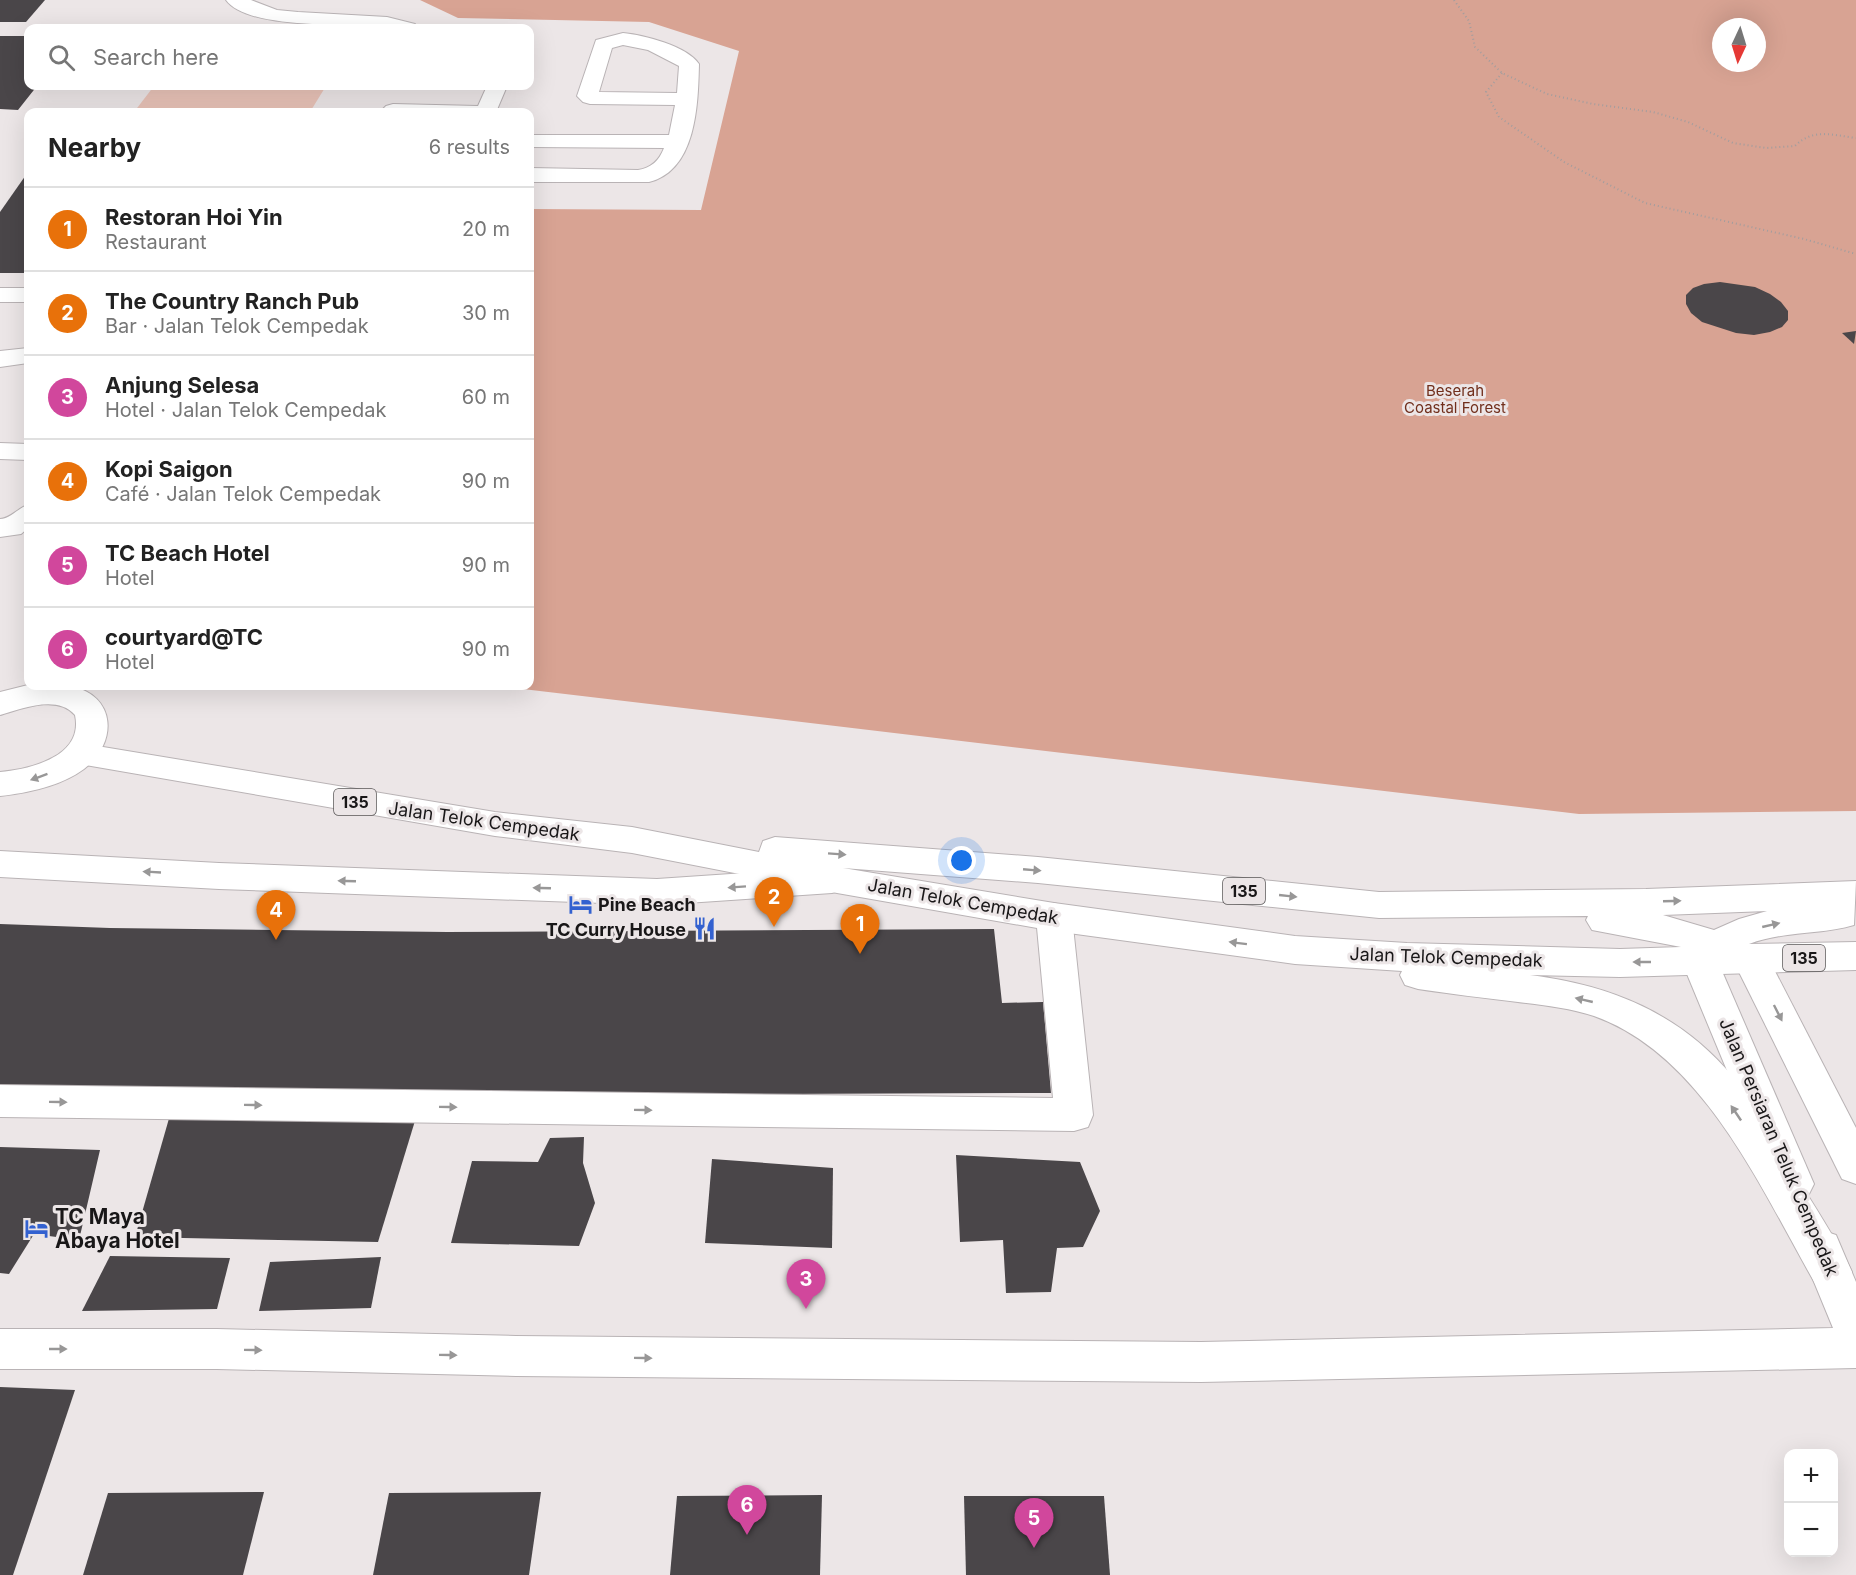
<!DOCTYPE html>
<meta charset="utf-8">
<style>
body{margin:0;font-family:Inter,sans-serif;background:#f2f2f2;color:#222}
.controls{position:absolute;right:18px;bottom:18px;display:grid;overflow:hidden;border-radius:12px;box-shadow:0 6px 24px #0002}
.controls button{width:54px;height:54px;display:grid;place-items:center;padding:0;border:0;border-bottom:2px solid #e0e0e0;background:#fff;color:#222;font:30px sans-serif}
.compass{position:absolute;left:1712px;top:18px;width:54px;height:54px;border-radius:50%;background:#fff;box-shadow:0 6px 24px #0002;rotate:184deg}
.you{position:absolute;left:962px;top:861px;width:21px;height:21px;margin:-15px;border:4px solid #fff;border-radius:50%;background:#1a73e8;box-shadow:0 0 0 9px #1a73e833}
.badge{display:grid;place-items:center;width:39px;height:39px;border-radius:50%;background:#3361d0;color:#fff;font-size:20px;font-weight:700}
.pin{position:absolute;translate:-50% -50px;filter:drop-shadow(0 2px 3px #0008)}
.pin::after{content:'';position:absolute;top:32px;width:21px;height:18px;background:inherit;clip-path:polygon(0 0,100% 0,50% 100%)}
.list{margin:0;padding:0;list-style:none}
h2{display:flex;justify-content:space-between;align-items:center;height:78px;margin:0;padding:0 24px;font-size:26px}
h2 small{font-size:20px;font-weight:400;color:#767676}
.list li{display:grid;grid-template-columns:39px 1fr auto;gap:18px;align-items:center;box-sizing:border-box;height:84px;padding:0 24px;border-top:2px solid #e0e0e0}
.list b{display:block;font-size:22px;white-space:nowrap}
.list p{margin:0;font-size:20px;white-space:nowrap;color:#767676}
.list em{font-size:20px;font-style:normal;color:#767676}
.icon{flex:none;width:33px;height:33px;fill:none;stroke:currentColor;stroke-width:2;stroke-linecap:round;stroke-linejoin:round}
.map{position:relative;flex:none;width:1856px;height:1575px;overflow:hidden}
.search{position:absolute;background:#fff;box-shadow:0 6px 24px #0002;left:24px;top:24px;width:510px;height:66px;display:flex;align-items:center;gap:15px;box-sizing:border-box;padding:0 21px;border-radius:12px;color:#767676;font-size:22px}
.panel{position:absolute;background:#fff;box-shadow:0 6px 24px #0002;left:24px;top:108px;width:510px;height:582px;border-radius:12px}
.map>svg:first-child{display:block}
.green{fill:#e9c3b8}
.forest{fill:#d8a393;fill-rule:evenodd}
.building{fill:#4a4649}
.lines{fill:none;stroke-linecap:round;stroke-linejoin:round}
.minor-casing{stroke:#b9b3b5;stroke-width:2}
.major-casing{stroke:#b9b3b5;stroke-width:2}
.path{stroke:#a29d9e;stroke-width:2;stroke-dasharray:1 3;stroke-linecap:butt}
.minor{fill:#fff;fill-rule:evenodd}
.major{fill:#fff;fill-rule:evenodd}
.oneway{fill:#989797}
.labels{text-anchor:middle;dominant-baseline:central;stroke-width:6;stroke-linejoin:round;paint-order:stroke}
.far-park-label{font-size:15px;fill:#712f1c;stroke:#ece6e7}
.shield{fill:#ece6e7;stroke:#585556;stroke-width:1.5}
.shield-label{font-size:16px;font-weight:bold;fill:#191718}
.street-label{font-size:18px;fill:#191718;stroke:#ece6e7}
.poi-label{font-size:18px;font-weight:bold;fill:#191718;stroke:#ece6e7;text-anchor:start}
.near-poi-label{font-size:21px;font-weight:bold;fill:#191718;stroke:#ece6e7;text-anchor:start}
</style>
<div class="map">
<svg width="1856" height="1575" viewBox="0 0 1856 1575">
<rect width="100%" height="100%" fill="#ece6e7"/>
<!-- green -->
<polygon class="green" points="154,86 326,86 310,112 134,112"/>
<!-- forest -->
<path class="forest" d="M420,0H1856V811L1579,814L497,686H530V209L701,210L739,51L649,22L458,18ZM1721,27H1757V63H1721Z"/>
<!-- building -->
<g class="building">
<polygon points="0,0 45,0 26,22 0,22"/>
<polygon points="0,36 28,36 28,86 37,86 18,110 0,109"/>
<polygon points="28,172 28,273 0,273 0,212"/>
<polygon points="1720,282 1755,287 1770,294 1781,302 1788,311 1788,320 1782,327 1770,332 1754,335 1736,333 1702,322 1691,313 1686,304 1686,295 1693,288 1704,284"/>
<polygon points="1856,331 1854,344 1842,333"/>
<polygon points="0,924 110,928 447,932 994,929 1002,1003 1043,1002 1051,1093 411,1095 0,1092"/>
<polygon points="418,1111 378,1242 135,1237 170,1115"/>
<polygon points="584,1137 583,1163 595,1203 579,1246 451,1243 472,1161 538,1162 550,1138"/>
<polygon points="0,1147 100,1150 79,1240 34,1234 9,1274 0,1273"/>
<polygon points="956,1155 1080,1162 1100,1211 1083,1247 1057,1248 1051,1292 1006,1293 1003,1240 960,1242"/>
<polygon points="712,1159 833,1168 832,1248 705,1243"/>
<polygon points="110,1256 230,1258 217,1309 82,1311"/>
<polygon points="381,1257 371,1308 259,1311 270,1262"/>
<polygon points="0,1387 75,1390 13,1575 0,1575"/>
<polygon points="264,1492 243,1575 83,1575 108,1493"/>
<polygon points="541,1492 529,1575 373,1575 389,1493"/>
<polygon points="822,1495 820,1575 670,1575 677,1496"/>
<polygon points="964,1496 1104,1496 1110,1575 966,1575"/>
</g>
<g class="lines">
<defs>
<g id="minor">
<path d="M226,0H251L277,10L298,12L387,17L415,24L418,28C399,30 381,27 362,26C331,24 245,27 226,0Z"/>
<path d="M623,33C644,35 687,46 699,64C698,103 697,170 649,182H530V168L638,170C651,168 659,161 664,148L530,147V135H669L675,105L590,104L583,102L577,96L596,40ZM623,45L648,50L679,66L677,93L599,92L612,48Z"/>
<polygon points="487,86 507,86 496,112 384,112 382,110 386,106 393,104 478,106"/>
<rect x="0" y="288" width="28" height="14"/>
<polygon points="28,348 28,363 0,367 0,351"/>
<polygon points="0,443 28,444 28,460 0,459"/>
<path d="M28,505V528L21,534L0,537V519C10,519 18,508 28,505Z"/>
<path d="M28,685C42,686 57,683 70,686C117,695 118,743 84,769C61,786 28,793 0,796V772C32,769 84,756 75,715C57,694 21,709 0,715V692Z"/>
<polygon points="0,851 219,863 657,879 832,867 844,871 849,880 844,889 832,893 657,905 219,889 0,877"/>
<polygon points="1054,903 1066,907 1072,917 1093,1115 1088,1127 1074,1131 0,1117 0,1085 1053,1098 1036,917 1042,907"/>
<polygon points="1751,946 1764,950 1856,1128 1856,1184 1842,1179 1733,960 1738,950"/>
<polygon points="1700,948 1713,952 1718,962 1814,1184 1808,1196 1794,1201 1780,1196 1774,1184 1682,962 1687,952"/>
<polygon points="1821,1230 1836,1235 1856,1282 1856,1368 1201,1382 516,1376 217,1369 0,1369 0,1329 217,1329 516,1336 1201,1342 1833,1328 1800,1248 1806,1235"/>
</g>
<path id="major" d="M79,743L495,812L632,827L759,852L763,841L775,837L1038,857L1379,892L1646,889L1856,881L1854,925C1820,935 1783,931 1749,944L1856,942V970L1620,977L1530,975C1610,985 1680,1013 1733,1077C1757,1106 1775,1141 1794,1173C1814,1206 1836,1238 1852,1272L1846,1285L1831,1291L1816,1285C1762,1191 1704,1055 1594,1016C1570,1008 1543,1005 1518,1002C1485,998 1451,994 1418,989L1405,985L1400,975L1402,971L1295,964L1054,931L837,893L632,853L495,836L68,762L63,754L68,746ZM843,868L1038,883L1379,918L1588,916L1586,920L1592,930L1681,947L1620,949L1407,943L1295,936L1054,903ZM1767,911L1739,919L1714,930L1663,915Z"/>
</defs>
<!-- minor casing -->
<use href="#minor" class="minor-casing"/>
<!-- major casing -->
<use href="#major" class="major-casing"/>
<!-- path -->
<g class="path">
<path d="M1454,0L1469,21L1475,47L1502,73L1547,94L1593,104L1653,112L1688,122L1733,143L1766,148L1795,146C1813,128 1832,135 1856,138"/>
<polyline points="1502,73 1486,92 1499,117 1564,162 1645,203 1804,239 1856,254"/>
</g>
<!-- minor -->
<use href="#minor" class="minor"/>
<!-- major -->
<use href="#major" class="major"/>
</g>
<!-- one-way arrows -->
<defs><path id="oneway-solid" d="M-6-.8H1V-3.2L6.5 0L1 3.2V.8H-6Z" transform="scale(1.5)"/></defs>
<g class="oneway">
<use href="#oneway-solid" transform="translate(39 777) rotate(160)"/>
<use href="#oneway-solid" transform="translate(837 854) rotate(4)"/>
<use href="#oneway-solid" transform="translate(1032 870) rotate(5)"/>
<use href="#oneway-solid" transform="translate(152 872) rotate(-177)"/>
<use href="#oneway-solid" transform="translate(347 881) rotate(-178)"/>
<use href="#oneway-solid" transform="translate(737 887) rotate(176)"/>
<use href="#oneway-solid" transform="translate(542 888) rotate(-178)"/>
<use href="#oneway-solid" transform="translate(1288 896) rotate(6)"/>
<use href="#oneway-solid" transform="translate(1672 901) rotate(-2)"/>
<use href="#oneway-solid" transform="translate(1771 925) rotate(-13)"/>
<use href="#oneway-solid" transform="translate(1238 943) rotate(-173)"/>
<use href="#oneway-solid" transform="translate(1642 962) rotate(180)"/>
<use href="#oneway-solid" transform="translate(1584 1000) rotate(-167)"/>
<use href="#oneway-solid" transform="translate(1778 1013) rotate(63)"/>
<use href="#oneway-solid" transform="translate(58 1102) rotate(1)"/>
<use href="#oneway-solid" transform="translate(253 1105) rotate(1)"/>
<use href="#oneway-solid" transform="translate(448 1107) rotate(1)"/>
<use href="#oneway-solid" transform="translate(643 1110) rotate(1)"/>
<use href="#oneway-solid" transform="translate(1736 1113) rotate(-124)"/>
<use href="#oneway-solid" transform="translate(58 1349)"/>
<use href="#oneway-solid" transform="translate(253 1350) rotate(1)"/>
<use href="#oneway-solid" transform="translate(448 1355) rotate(1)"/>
<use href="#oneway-solid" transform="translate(643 1358) rotate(1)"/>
</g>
<!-- icons -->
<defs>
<symbol id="hotel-bare" viewBox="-9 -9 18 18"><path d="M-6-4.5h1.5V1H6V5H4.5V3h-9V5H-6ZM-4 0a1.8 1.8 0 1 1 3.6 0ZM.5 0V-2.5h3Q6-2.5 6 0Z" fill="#3361d0" stroke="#ece6e7" stroke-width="2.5" paint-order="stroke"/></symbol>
<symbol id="restaurant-bare" viewBox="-9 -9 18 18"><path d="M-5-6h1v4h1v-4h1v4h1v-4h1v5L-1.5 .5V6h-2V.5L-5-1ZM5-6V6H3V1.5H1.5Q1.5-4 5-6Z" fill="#3361d0" stroke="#ece6e7" stroke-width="2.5" paint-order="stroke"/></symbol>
</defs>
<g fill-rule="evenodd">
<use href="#hotel-bare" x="564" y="888" width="33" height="33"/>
<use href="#restaurant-bare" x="688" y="912" width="33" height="33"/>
<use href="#hotel-bare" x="20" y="1212" width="33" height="33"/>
</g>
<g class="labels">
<!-- far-park labels -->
<g class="far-park-label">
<text x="1455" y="390">Beserah<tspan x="1455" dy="17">Coastal Forest</tspan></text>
</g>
<!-- shield labels -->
<g class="shield">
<rect x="334" y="789" width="42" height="26" rx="4.5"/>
<rect x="1223" y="878" width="42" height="26" rx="4.5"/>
<rect x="1783" y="945" width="42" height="26" rx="4.5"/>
</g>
<g class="shield-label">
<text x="355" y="802">135</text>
<text x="1244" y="891">135</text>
<text x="1804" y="958">135</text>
</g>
<!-- street labels -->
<g class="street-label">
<text transform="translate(484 821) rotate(8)">Jalan Telok Cempedak</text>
<text transform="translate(963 901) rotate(10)">Jalan Telok Cempedak</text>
<text transform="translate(1446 957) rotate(2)">Jalan Telok Cempedak</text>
<text transform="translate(1779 1147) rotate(67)">Jalan Persiaran Teluk Cempedak</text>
</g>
<!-- poi labels -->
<g class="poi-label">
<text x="598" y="904">Pine Beach</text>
<text x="686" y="929" text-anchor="end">TC Curry House</text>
</g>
<!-- near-poi labels -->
<g class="near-poi-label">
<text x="55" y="1216">TC Maya<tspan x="55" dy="24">Abaya Hotel</tspan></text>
</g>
</g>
</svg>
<div class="controls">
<button>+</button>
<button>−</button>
</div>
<svg class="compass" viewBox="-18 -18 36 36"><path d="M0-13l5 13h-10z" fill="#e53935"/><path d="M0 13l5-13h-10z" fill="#767676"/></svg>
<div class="you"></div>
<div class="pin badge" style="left:860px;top:954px;background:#e8710a">1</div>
<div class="pin badge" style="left:774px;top:927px;background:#e8710a">2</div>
<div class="pin badge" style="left:806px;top:1309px;background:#d1479c">3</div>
<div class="pin badge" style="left:276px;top:940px;background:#e8710a">4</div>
<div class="pin badge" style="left:1034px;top:1548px;background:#d1479c">5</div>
<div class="pin badge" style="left:747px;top:1535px;background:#d1479c">6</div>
<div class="search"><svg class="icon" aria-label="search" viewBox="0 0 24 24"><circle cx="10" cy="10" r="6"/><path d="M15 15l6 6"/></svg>Search here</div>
<section class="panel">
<h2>Nearby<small>6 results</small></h2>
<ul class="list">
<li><span class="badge" style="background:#e8710a">1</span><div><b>Restoran Hoi Yin</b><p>Restaurant</p></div><em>20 m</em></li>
<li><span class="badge" style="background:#e8710a">2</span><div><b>The Country Ranch Pub</b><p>Bar · Jalan Telok Cempedak</p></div><em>30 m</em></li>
<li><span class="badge" style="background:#d1479c">3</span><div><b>Anjung Selesa</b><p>Hotel · Jalan Telok Cempedak</p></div><em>60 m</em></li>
<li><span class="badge" style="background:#e8710a">4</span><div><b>Kopi Saigon</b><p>Café · Jalan Telok Cempedak</p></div><em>90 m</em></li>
<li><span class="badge" style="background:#d1479c">5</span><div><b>TC Beach Hotel</b><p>Hotel</p></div><em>90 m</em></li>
<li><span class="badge" style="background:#d1479c">6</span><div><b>courtyard@TC</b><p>Hotel</p></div><em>90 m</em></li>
</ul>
</section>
</div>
